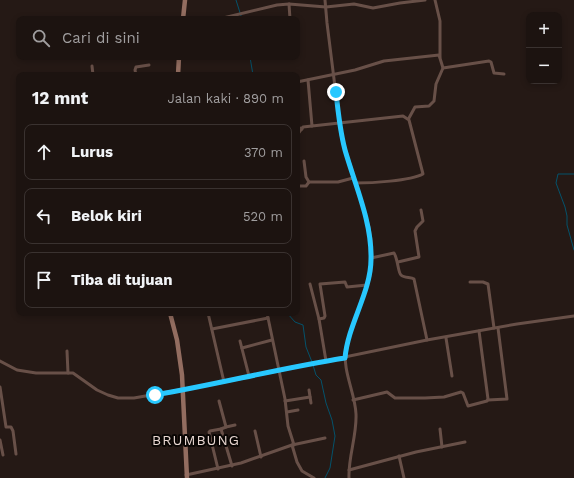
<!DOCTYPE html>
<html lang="id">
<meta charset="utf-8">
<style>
body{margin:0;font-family:"Work Sans",sans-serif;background:#29201e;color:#f1f3f6}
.controls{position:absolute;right:12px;top:12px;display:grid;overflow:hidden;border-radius:8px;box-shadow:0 2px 6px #0003}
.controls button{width:36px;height:36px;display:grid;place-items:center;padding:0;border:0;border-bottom:1px solid #3a3230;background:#1c1310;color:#f1f3f6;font:20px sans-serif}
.stop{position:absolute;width:12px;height:12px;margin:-9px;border:3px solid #28c8ff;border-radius:50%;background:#fff}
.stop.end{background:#28c8ff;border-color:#fff;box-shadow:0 1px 4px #0008}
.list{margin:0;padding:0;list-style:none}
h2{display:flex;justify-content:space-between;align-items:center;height:52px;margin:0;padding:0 16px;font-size:17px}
h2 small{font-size:13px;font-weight:400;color:#a09e9f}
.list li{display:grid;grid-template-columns:26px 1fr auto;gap:12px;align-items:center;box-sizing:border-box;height:56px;margin:0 8px 8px;padding:0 8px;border:1px solid #3a3230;border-radius:8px}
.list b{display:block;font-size:15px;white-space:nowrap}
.list em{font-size:13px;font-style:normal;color:#a09e9f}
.icon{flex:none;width:22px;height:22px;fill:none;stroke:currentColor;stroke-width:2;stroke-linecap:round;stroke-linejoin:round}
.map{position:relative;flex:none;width:574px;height:478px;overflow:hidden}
.search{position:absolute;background:#1c1310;box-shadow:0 2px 6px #0003;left:16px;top:16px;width:284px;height:44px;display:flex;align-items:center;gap:10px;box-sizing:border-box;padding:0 14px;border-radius:8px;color:#a09e9f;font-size:15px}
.panel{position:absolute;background:#1c1310;box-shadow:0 2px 6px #0003;left:16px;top:72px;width:284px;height:244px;border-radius:8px}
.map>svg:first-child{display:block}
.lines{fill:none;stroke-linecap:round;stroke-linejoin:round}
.stream{stroke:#04526b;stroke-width:1}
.street{stroke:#685048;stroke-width:3}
.secondary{stroke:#936d60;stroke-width:4.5}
.route{stroke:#28c8ff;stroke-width:5}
.labels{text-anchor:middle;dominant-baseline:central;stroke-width:4;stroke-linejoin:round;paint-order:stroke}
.quarter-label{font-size:14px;letter-spacing:1px;fill:#e8d7d1;stroke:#0a0604}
</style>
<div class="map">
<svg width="574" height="478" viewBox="0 0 574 478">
<rect width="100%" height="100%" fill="#251915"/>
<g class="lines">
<!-- stream -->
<g class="stream">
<polyline points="236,0 242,19"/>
<polyline points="250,57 253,75"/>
<polyline points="574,174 558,174 556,183 565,207 567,216 567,225 574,250"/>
<polyline points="287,313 295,322 303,325 306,347 312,362"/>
<polyline points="313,365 316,375 321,380 326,403 332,420 335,436 330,468 325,478"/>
</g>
<!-- street -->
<g class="street">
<path d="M325,0L327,23L341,135L369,227C372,242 373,260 370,276C364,300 351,323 346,348C342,371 355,392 356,414C357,436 348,457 349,478"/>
<polyline points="435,0 440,21 440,57"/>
<polyline points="289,4 290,19"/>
<polyline points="219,19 277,5 289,4 326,7 354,4 373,8 400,3 425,0"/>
<polyline points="92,66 93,75"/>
<polyline points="443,68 489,61 491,62 494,73 504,74"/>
<polyline points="136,75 135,70 136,67 149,65"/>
<path d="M308,80L312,126L403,116L409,120L423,174C410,181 371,183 355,183"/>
<polyline points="297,82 355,70 384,61 439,55 443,68 436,84 434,101 429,106 415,107 409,118"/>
<polyline points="297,122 298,127 302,129"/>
<polyline points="297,135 303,127 312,126"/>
<polyline points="304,161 306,177 309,182 338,182 353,178"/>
<polyline points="297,186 306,186 309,182"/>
<path d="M371,258L394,253C398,259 398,273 401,275C404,278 411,277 414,279L427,340"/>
<polyline points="398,262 419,257 415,231 417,227 423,221 421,210"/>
<polyline points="470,282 483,282 488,284 494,328"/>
<polyline points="310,284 319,319 326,361"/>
<polyline points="208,313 224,382"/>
<polyline points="267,313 285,399 288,426 294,445"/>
<polyline points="319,319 324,318 325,316 320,284 345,282 347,287 367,285"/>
<polyline points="212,329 268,318"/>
<polyline points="446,338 452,376"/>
<polyline points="240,341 249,376"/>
<polyline points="242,348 272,340"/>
<polyline points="67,351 68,373"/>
<polyline points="0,361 17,370 36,373 73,373 97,390 108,395 118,398 134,398 224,382 427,340 517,324 574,316"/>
<polyline points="0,387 6,427 11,427 13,431 16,454"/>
<polyline points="309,390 311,403"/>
<polyline points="353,400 387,392 395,398 425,398 444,397 461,392 463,393 468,406 487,401 488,399 479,331"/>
<polyline points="488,400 507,399 498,328"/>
<polyline points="219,401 226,427 221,429 232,466"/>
<polyline points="285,401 310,397"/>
<polyline points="287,412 298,410"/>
<polyline points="226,427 235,425"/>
<polyline points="440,429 442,447"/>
<polyline points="255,431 261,457"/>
<polyline points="0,440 3,455"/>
<polyline points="292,445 297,462 302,471 314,478"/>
<polyline points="399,456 404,478"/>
<polyline points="218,469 209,432 210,431 221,429"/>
<polyline points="349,470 416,452 465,442"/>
<polyline points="186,475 241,463 292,445 325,438"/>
</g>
<!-- secondary -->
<g class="secondary">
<polyline points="183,19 185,0"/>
<polyline points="178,75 179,57"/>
<polyline points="170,313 177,340 182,375 187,478"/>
</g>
</g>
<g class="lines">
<!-- route -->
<path class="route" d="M155,395C219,384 281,368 345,358C348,324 371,292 371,259C372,222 355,185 345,150C340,131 338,112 336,92"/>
</g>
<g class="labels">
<!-- quarter labels -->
<g class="quarter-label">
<text x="196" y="440">BRUMBUNG</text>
</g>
</g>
</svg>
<div class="controls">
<button>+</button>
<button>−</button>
</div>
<div class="stop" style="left:155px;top:395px"></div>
<div class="stop end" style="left:336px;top:92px"></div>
<div class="search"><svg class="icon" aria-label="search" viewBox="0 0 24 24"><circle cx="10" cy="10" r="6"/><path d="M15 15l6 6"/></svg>Cari di sini</div>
<section class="panel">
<h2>12 mnt<small>Jalan kaki · 890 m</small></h2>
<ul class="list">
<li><svg class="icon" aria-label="ahead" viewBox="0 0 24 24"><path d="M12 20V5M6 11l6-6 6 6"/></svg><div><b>Lurus</b></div><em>370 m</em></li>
<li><svg class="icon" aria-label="left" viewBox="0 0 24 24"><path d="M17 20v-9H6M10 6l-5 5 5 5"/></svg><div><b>Belok kiri</b></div><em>520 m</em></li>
<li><svg class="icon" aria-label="arrive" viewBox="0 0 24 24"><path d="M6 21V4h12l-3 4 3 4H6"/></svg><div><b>Tiba di tujuan</b></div></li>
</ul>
</section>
</div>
